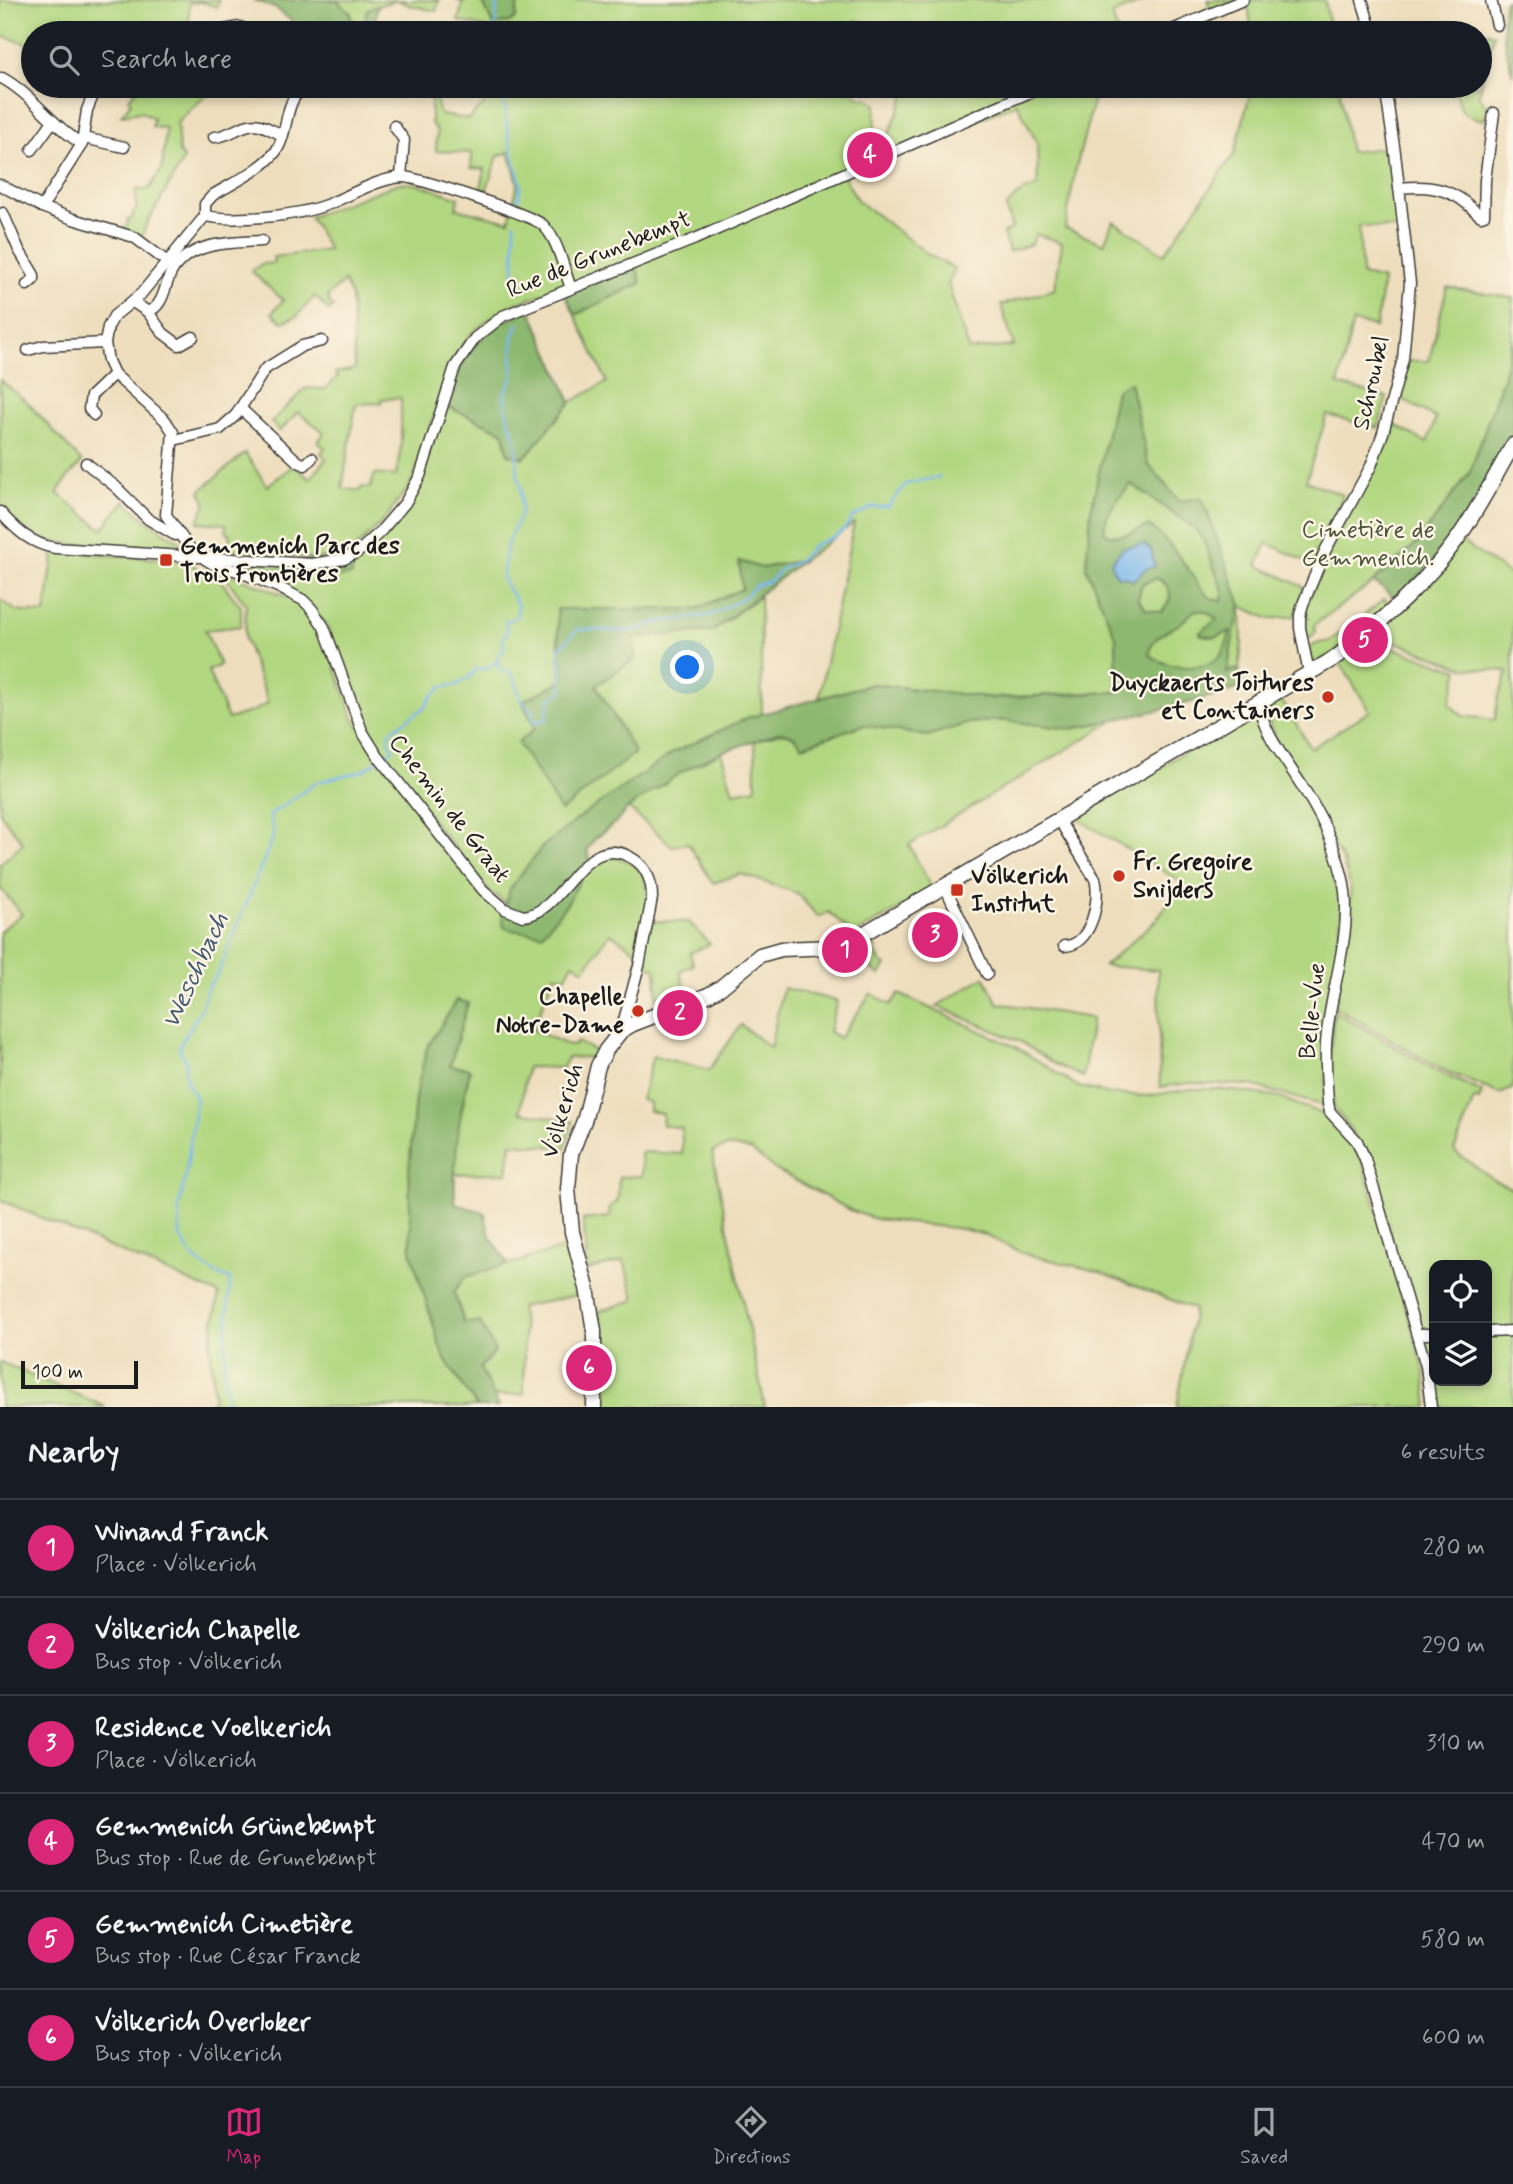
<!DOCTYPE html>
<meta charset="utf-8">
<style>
body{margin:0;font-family:Mynerve,sans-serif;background:#20242c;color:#f1f3f6}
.controls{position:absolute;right:21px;bottom:21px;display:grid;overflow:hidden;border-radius:14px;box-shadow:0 4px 10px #0003}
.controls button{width:63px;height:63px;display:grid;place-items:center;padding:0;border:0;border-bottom:2px solid #363941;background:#171b24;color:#f1f3f6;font:35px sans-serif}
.scale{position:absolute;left:21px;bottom:18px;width:117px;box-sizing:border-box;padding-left:7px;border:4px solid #1c1c1c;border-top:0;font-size:19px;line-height:24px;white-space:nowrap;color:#1c1c1c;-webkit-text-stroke:5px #fcf5e5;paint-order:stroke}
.you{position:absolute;left:688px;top:668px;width:24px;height:24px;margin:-18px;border:5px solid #fff;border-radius:50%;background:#1a73e8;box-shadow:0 0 0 10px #1a73e833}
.badge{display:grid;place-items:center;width:46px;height:46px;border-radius:50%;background:#db2777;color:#fff;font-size:23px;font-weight:700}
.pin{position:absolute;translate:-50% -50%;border:4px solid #fff;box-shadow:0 2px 7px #0006}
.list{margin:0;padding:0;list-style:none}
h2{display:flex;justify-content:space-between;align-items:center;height:91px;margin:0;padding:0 28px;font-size:30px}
h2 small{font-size:23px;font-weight:400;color:#9ea1a6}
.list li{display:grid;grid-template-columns:46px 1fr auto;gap:21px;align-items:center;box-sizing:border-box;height:98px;padding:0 28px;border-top:2px solid #363941}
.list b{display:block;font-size:26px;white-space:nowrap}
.list p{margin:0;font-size:23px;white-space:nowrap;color:#9ea1a6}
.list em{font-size:23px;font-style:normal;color:#9ea1a6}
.icon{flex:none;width:38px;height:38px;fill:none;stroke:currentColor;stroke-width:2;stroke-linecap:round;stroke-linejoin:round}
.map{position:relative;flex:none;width:1513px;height:1407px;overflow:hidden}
.search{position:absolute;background:#171b24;box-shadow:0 4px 10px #0003;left:21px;right:21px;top:21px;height:77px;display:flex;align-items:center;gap:18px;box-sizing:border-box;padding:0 24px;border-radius:38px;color:#9ea1a6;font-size:26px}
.sheet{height:679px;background:#171b24}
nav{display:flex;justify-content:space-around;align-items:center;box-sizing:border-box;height:98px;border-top:2px solid #363941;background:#171b24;font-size:19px;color:#9ea1a6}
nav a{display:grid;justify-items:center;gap:4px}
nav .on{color:#db2777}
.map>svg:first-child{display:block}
.green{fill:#b2d781;stroke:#677a4e;stroke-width:2;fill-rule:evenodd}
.forest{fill:#8db86f;stroke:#546a46;stroke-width:2;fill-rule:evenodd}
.water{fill:#7cb8ee;stroke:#4c6a85;stroke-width:2}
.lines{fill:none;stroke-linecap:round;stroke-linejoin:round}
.stream{stroke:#7cb8ee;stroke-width:2.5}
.minor-casing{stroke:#3c3934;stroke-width:13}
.major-casing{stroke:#3c3934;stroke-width:17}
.minor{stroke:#fff;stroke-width:10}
.major{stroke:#fff;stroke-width:14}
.poi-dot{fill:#c8321e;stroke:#fcf5e5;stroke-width:2.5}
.labels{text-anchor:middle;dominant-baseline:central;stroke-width:5;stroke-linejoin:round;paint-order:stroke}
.street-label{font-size:24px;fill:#1c1c1c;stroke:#fcf5e5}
.park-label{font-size:24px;fill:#49543a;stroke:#fcf5e5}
.poi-label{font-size:24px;font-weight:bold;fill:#1c1c1c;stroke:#fcf5e5;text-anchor:start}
.water-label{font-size:26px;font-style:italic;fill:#425a70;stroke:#fcf5e5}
</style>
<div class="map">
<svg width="1513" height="1407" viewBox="0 0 1513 1407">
<rect width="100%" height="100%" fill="#fcf5e5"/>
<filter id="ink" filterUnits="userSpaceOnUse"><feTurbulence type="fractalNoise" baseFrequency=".0143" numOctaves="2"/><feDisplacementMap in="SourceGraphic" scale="14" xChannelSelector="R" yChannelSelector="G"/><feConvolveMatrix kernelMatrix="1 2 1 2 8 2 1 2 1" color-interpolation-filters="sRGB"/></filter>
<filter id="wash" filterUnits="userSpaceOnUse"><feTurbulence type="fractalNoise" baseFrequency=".00686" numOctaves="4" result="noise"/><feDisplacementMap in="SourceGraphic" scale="28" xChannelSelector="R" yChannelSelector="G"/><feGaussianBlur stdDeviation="1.57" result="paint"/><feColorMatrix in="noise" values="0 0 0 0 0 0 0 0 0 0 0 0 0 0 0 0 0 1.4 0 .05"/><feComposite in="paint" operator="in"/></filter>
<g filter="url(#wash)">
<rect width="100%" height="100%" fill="#eedebd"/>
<!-- green -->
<g class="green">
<polygon points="0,0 219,0 217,7 201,2 189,3 189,23 172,23 172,33 123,33 114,26 100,32 88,24 77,33 33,33 33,58 29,56 25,43 0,35"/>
<polygon points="336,0 439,0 436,11 409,5 398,0 368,9 366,26 372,33 357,33 351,23 352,16"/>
<polygon points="455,0 482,0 493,25 516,19 518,0 1146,0 1112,15 1118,33 866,33 858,20 835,33 485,33 485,27 458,21 463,2"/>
<polygon points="1208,0 1325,0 1330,33 1252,33 1248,4 1211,18"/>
<path d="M1489,32L1494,34L1479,96L1486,105L1484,120C1458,115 1461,110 1455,86H1480V34Z"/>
<path d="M140,86H260L254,96L244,86C207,87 202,99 177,123L179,153L184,159L146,225L142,237L123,229L128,224L127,220L133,218V212L136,211V190L149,189L162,169L166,128L152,127L153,118L141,112L121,115L131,103L129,99Z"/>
<path d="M386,86C402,86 426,82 436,99C439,105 436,109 441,115L469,119L485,103L488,86H842L861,98L866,97L876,104L874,154L847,165L845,178L857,200L929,255L955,269L948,284L969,350L1014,346L1001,305L1055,289L1062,243L1036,234L1032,244L1009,252L1003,233L1012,229L1006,207L1021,192L1038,186L1037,143L1017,103L882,161L883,142L889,134L909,86H1097L1075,172L1065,228L1104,244L1113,221L1164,254L1235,153L1252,86H1339L1350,152L1390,147L1400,229L1359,226L1362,275L1383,280L1376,327L1353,322L1338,385L1387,397L1378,428L1327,415L1306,481L1343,495L1314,565L1267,543L1257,565L1304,587L1295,616L1269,619L1241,606L1242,642L1239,669L1145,692L1085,693L995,698L872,684L819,698L854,523L803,560L762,568L743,589L696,609L557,610L561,682L523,701L596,685L635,659L634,636L713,631L760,596L762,714L747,718L674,752L507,904L487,889L377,749L367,732L326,623L268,578C280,564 313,575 330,578L353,560L410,504L446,406L504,432L508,454L524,458L571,402L607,382L575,315L641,283L564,286L513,305L488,320L470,335L455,357L448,373L419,464L410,485L384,520L354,550L344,554L316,559L229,550L230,533L226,532V524L198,522L206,502L200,491L245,453L267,486L294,465L310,479L326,459L321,453L325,448L318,442L324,432L298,412L280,431L271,422L306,388L325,389L338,377L335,373L355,369L351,296L344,281L328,296L329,303L333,307L329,311L315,296L296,317L282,322L272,313L283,300L251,271L262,264L274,263L273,257L329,250L310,217L399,183L418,184L459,198L456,208L509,221L518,183L509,152L498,156L486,191L491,195V201L479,197L485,169L471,168L472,153L436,151L437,131L431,123V100L411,88H387ZM401,398V446L396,476L375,474L370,488L362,487L360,491L342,488L356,404L381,403V399Z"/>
<polygon points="1447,287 1513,298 1513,337 1503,378 1470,472 1417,543 1372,583 1314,625 1315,632 1312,637 1307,638 1303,618 1308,617 1305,609 1322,568 1390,422 1427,443 1436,418 1396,396 1406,361 1429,361"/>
<path d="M0,380L27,402L82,462L69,476L57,493L102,529L125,501L146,520L179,541L185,549L184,552L47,542C27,534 14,523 0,506Z"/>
<polygon points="1461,541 1513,577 1513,1088 1500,1094 1441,1069 1335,1007 1351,890 1344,864 1277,742 1266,714 1268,704 1280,698 1311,748 1370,711 1339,661 1369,640 1459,670 1449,704 1463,716 1495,720 1498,699 1508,671 1465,668 1375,634"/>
<path d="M54,551L188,561L199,570L214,572L241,607V626L205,630L220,665L208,671L228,719L254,711L268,703L245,639L246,605L225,576V572L293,599L310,612L324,636L354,719L494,905L567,904C573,893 580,874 589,866C607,850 641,858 646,883C650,896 647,908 645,921L689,922L710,944L690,953L693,965L680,971L690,1003L658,1015L656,968L636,966L639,953L610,933L584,970L573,963L565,978L555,974L533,1030L568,1045L574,1046L577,1042L598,1052L593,1061L586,1057L567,1058L563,1068L527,1067L520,1112L573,1121L565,1148L511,1143L507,1173L454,1174L456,1137L470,1069L450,1066L463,1018L457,1000L427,1048L415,1098L409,1172L411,1252L443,1356L477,1407H207L214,1397L210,1345L219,1294L0,1200V931L22,914L0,888V864L23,843L0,813V600L17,611L45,614Z"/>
<path d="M1385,599L1389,607L1336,652L1314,664L1311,662L1308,650C1318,641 1318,644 1330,641Z"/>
<polygon points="1256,710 1323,832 1335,861 1342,903 1324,1106 1251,1085 1190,1083 1160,1087 1158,970 1104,966 1156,920 1183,883 1075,817"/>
<path d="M1001,720L1070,729L1115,720L909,845L933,890L853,935L829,912L818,917L797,893L741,874L713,883L688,843L672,846L628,808L683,771L721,752L733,792L756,788L755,741C776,734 786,726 803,745L863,725L927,736L969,723Z"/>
<path d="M877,934L879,941L874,943C876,952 877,962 886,965L880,975L847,952L848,948Z"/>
<polygon points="984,977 998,1003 1092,1018 1083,1077 1055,1064 1021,1042 937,1006"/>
<polygon points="783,988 837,1001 829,1032 840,1038 871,993 890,1005 899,994 1016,1047 1079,1087 1111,1094 1147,1096 1191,1089 1217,1089 1275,1096 1325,1115 1346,1132 1362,1160 1424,1368 1428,1407 1177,1407 1194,1309 1097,1271 1025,1254 985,1235 962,1229 875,1219 850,1210 776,1170 750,1150 728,1146 712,1152 765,1407 603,1407 603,1343 599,1311 635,1300 624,1261 588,1270 583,1220 609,1217 610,1207 618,1201 619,1177 642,1176 641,1152 682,1154 682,1128 662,1125 663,1114 649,1111 649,1103 641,1100 653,1056 709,1070 741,1025 770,1048"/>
<polygon points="1334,1011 1439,1072 1482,1092 1479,1100 1474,1099 1454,1151 1495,1181 1513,1189 1513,1330 1487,1330 1487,1265 1434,1265 1434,1331 1418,1331 1369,1159 1344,1120 1334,1109 1329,1068"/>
<polygon points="571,1246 584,1294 520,1307 524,1328 524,1394 493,1396 480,1368 454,1292 465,1277"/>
<polygon points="1513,1334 1513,1407 1435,1407 1423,1341 1426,1337 1434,1337 1434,1381 1487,1381 1487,1335"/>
<polygon points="0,1362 106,1407 0,1407"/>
</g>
<!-- forest -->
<g class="forest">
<polygon points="254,0 336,0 351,13 351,23 357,33 298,26 277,9"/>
<polygon points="482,0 518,0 516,18 511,22 493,25"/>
<path d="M1505,0H1513V76C1505,46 1499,31 1505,0Z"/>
<path d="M378,5L374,25L376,33H372C365,25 364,19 368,9Z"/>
<polygon points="637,267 641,283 575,315 565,294"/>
<path d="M530,309L571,402L524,458L508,454L504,432L446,406C462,352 479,331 530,309Z"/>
<path d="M1513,337V435L1477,500L1449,544L1398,599C1386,597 1388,586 1372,583L1417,543L1470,472L1503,378Z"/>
<path d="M1130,382L1148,464L1179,501L1202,498L1241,605L1232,643L1228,670L1226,673L1239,669L1244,687L1173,707L1070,729L1001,720L969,723L927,736L863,725L802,746L794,736L781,732L721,752L683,771L628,808L617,821L595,839L587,850L592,865L587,868L567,904L542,934L511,930L504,927L502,916L510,889L542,847L587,812L674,752L747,718L872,684L995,698L1117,692L1116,638L1086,567L1091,510L1116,390ZM1131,484L1194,528L1203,540L1223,591L1222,601C1219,600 1214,600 1211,598C1202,593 1196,580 1190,572C1181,558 1162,534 1149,526C1135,531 1117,541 1104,532C1105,510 1118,500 1131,484ZM1156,578C1173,585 1174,600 1161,612L1146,609L1138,599L1142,584ZM1195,610L1205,611L1217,619L1200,632L1201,635L1215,637L1231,631C1227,639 1226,651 1219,657C1202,673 1166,668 1149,654C1152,634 1168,633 1182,622C1187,618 1190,614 1195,610Z"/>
<path d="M353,560L352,575C345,576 336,578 329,578C311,577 282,563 268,578L223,562Z"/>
<polygon points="803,560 713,631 634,637 635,659 596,685 635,753 561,811 518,743 535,728 522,701 561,682 557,609 696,609 742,589 739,561 762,568"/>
<path d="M457,1000L468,1003L450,1066L470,1069C459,1118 453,1154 455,1204L484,1212L490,1236L508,1264L465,1277L454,1292L464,1323L480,1322L495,1351L480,1368L499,1407H477L443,1356L411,1252L409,1172L415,1098L427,1048Z"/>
</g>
<!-- water -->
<polygon class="water" points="1144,544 1151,550 1155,567 1147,568 1132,581 1128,577 1119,577 1113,570 1111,562 1123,548"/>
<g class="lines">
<!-- stream -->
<g class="stream">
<polyline points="495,33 497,0"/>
<polyline points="502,86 509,140 521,185 518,201"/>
<polyline points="515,223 514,275 518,290"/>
<polyline points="497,661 501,671 509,671 514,677 522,701 533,713 533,723 546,719 550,698 562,692 559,649 578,629 617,631 636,630 653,623 711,615 745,597 755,586 770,581 780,570 798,561 816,544 834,537 844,530 853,517 873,507 888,507 906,484 939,477"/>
<polyline points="388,754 393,749 388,739 391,731 424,708 432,696 442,687 457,685 469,678 476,669 486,669 497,661 499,653 504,651 503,636 508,632 505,622 517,616 518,605 502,578 508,541 521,514 521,486 518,478 516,441 507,415 504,394 512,379 513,337 518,324"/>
<polyline points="221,1407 227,1399 224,1374 230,1279 216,1274 193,1258 180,1237 179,1207 186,1174 196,1099 189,1087 185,1075 186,1062 179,1047 201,1009 207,989 219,971 274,835 270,815 317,782 362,771 378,761"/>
</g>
</g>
</g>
<g filter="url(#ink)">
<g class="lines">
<defs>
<g id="minor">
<polyline points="1362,0 1372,33"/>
<polyline points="1491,0 1497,25"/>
<polyline points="224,30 240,27 256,33"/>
<polyline points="1165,33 1243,0"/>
<path d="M2,78C33,95 52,126 82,144"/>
<polyline points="394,126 404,140 401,177"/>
<path d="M214,137C230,137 244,121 260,125C267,127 275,132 282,135"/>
<polyline points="84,138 124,147"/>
<polyline points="32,150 53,121"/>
<polyline points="0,185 42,207 73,219 134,237 166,261"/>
<path d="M1399,188C1422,186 1439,186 1459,198C1467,203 1473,210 1481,216L1484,215L1485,180L1494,113"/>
<polyline points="42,207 82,144 87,110 97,86"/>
<polyline points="3,213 19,250 34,275 34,279 27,285"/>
<path d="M205,216V204L213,195C231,184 270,166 279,146C289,125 284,103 304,86"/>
<polyline points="133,302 148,312 163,333 179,345 193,337"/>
<path d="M148,312C165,305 164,285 172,271C190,242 232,242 262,241"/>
<polyline points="28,350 43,346 105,343"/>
<polyline points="240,408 297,461 305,465 312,458"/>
<polyline points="94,415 89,409 91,396 114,374"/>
<polyline points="174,440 220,429 236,415 265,369 302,346 322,341"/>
<polyline points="86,463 116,487 148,519 175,535"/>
<path d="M0,512C16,530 31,544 55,548L312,564L344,559L358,552L380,532L405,503L420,476L455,367L475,338L503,316L695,239L1044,86"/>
<path d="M196,557L166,515L173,432L165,420L114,374L108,361L105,343L108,327L114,316L141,294L205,216C235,222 297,216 326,205C350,196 376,179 402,177C415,176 533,216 543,225C559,241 563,268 571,288"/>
<path d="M205,559L218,567L235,570L278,587L303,600L312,609L324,627L362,731L377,755L483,890L505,909L523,916C565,914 584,825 635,860C648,869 652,882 652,898L639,966L621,1031"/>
<polyline points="1309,674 1300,628 1300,615 1303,604 1325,551 1371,466 1383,433 1403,359 1410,283 1395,153 1385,86"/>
<path d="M1258,703C1266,737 1282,754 1300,783C1318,810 1334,842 1342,875C1356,930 1329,989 1326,1044C1325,1063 1327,1084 1328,1103L1330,1112L1357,1141L1365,1159L1426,1366L1431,1407"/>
<path d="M1059,820L1095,879C1101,900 1091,946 1064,946"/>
<polyline points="945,887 987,974"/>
<polyline points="1487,1332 1513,1331"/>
<polyline points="1418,1334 1434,1334"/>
</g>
<path id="major" d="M594,1407V1331L587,1288L572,1232L568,1189L571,1154L585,1118L598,1066L606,1050L621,1031L633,1024L708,995L720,988L760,955L781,949L834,947L856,938L1335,658C1380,624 1425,584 1458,538C1479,508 1495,476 1513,445"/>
</defs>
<!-- minor casing -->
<use href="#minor" class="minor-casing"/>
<!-- major casing -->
<use href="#major" class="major-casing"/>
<!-- minor -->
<use href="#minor" class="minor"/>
<!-- major -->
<use href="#major" class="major"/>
</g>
</g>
<!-- markers -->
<g class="poi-dot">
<rect x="159" y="553" width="14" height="14" rx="3.5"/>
<circle cx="1328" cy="697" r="7"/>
<circle cx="1119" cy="876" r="7"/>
<rect x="950" y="883" width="14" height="14" rx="3.5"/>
<circle cx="638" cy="1011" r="7"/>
</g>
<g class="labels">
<!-- street labels -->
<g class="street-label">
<text transform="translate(599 255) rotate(-22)">Rue de Grunebempt</text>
<text transform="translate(1372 383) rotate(-77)">Schroubel</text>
<text transform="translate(449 809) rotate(52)">Chemin de Graat</text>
<text transform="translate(1313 1011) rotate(-84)">Belle-Vue</text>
<text transform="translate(563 1111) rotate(-74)">Völkerich</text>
</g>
<!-- park labels -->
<g class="park-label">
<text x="1368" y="530">Cimetière de<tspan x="1368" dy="28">Gemmenich.</tspan></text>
</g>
<!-- poi labels -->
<g class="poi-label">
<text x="180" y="546">Gemmenich Parc des<tspan x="180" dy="28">Trois Frontières</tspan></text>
<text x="1314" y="683" text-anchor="end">Duyckaerts Toitures<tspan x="1314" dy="28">et Containers</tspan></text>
<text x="1133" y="862">Fr. Gregoire<tspan x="1133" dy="28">Snijders</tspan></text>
<text x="971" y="876">Völkerich<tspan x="971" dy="28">Institut</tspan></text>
<text x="624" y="997" text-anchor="end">Chapelle<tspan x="624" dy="28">Notre-Dame</tspan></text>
</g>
<!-- water labels -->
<g class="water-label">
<text transform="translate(196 971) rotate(-65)">Weschbach</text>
</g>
</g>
</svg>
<div class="controls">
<button><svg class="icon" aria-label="locate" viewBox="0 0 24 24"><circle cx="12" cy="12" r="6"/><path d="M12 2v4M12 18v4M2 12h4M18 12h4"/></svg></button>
<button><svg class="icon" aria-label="layers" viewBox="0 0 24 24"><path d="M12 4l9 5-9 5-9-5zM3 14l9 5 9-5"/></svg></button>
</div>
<div class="scale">100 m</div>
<div class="you"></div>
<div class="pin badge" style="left:845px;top:950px">1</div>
<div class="pin badge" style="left:680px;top:1013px">2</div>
<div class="pin badge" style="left:935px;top:935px">3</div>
<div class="pin badge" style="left:870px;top:155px">4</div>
<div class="pin badge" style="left:1365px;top:640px">5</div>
<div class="pin badge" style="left:589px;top:1368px">6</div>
<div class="search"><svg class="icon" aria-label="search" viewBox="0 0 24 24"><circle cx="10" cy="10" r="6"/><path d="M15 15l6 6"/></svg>Search here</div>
</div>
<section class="sheet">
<h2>Nearby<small>6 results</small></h2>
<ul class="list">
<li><span class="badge">1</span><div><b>Winand Franck</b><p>Place · Völkerich</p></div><em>280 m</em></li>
<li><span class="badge">2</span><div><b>Völkerich Chapelle</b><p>Bus stop · Völkerich</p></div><em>290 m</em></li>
<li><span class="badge">3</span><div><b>Residence Voelkerich</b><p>Place · Völkerich</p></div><em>310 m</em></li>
<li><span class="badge">4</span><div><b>Gemmenich Grünebempt</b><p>Bus stop · Rue de Grunebempt</p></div><em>470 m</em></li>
<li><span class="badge">5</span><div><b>Gemmenich Cimetière</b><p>Bus stop · Rue César Franck</p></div><em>580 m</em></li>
<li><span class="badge">6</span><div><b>Völkerich Overloker</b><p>Bus stop · Völkerich</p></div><em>600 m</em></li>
</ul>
</section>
<nav>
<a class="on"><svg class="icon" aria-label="map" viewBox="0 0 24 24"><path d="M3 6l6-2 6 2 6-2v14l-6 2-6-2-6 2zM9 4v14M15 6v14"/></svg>Map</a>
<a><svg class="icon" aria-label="directions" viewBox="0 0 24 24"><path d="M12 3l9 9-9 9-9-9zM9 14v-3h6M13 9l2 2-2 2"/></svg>Directions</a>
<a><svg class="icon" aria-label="saved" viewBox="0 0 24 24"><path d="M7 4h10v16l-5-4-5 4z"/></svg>Saved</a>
</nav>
